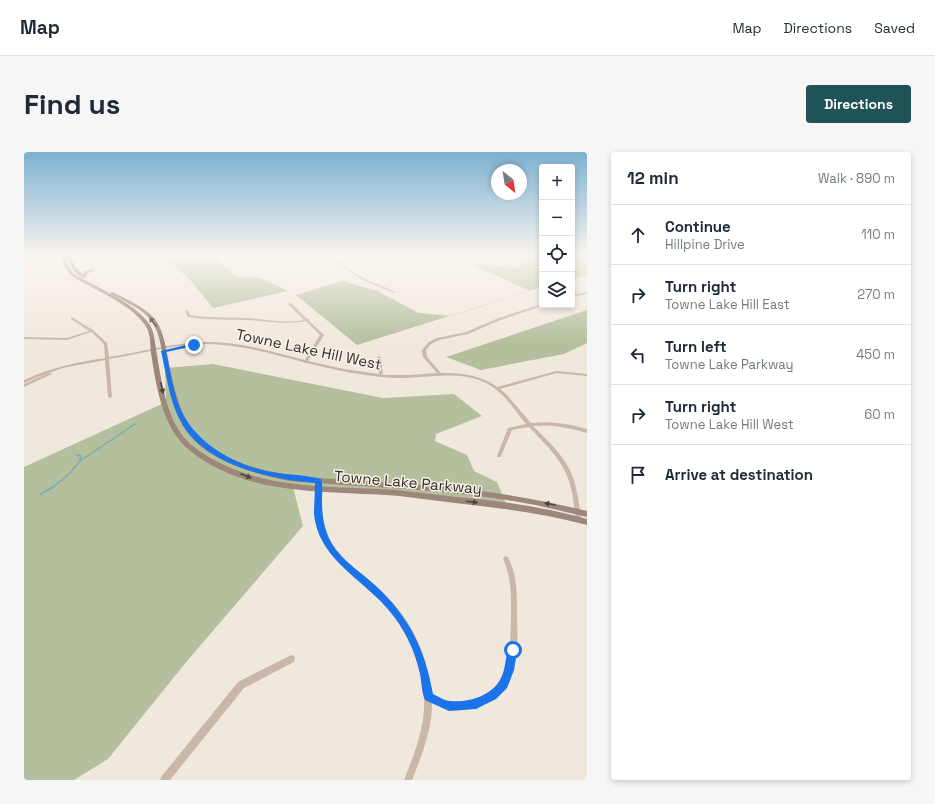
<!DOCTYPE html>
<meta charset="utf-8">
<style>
body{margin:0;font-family:"Space Grotesk",sans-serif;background:#f6f6f7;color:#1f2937}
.controls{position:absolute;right:12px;top:12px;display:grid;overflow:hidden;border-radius:4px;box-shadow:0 2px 6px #0003}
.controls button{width:36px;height:36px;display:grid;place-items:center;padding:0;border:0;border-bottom:1px solid #e0e1e3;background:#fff;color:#1f2937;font:20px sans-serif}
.compass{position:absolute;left:467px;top:12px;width:36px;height:36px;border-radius:50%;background:#fff;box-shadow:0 2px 6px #0003;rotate:150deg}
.stop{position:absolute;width:12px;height:12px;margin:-9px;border:3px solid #1a73e8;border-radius:50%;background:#fff}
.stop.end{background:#1a73e8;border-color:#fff;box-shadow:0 1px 4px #0008}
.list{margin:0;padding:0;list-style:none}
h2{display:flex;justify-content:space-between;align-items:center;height:52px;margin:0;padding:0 16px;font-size:17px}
h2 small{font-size:13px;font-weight:400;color:#747a83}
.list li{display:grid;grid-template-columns:26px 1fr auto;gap:12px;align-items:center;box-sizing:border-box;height:60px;padding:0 16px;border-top:1px solid #e0e1e3}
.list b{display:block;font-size:15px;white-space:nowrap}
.list p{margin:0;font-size:13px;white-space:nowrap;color:#747a83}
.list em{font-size:13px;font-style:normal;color:#747a83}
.icon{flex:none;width:22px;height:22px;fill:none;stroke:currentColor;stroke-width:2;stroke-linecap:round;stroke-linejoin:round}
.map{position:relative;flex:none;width:563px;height:628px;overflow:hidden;border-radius:4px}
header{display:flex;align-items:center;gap:24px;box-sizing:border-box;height:56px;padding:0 20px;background:#fff;border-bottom:1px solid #e0e1e3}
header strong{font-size:19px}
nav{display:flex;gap:22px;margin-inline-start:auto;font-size:14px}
.intro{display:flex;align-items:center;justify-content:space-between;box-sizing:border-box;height:96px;padding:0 24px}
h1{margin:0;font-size:28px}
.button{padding:10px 18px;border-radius:4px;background:#205356;color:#fff;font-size:14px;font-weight:700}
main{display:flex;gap:24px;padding:0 24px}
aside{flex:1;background:#fff;border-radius:4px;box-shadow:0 2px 6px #0003}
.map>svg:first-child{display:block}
.green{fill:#b4c09d}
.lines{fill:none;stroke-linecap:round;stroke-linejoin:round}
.stream-far1{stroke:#7dabad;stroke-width:1.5}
.stream{stroke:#7dabad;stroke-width:2}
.minor{fill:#c9b8a9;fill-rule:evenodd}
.secondary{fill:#9d877b;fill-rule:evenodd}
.oneway{fill:#50443e}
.route{fill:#1a73e8}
.labels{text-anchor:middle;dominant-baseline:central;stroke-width:3;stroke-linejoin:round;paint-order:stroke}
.street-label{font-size:15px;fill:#362d29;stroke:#f9f2e9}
</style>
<header>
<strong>Map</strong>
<nav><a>Map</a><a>Directions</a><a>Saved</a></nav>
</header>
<div class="intro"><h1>Find us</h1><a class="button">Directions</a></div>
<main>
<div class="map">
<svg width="563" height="628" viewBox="0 0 563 628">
<rect width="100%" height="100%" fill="#f1e8dd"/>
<!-- green -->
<g class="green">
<polygon points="139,103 187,103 213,125 236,126 264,139 189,156 167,129"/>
<polygon points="548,103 563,103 563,123 548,127"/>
<polygon points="492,104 518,106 518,135 333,193 272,143 318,129 351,138 395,161 427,164 506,139 445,111 498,116"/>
<polygon points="563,158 563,191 540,202 457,218 422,205"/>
<polygon points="189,212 359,246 430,242 458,264 412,282 411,289 443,303 450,319 473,330 484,356 320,337 269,335 279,374 163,509 84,607 50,628 0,628 0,315 142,250 141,216"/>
</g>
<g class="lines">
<!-- stream-far1 -->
<g class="stream-far1">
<polyline points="56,309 111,272"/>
<polyline points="28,336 46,321 56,309 57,304 53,303"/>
</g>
<!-- stream -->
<polyline class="stream" points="17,342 29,335"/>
<!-- minor -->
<g class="minor">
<path d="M220,103H226L263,108H330L354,103H358L330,110H317C328,122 343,128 358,134C363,136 368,138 372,140L370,141C350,133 329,126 314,110H263Z"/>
<polygon points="563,140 563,142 548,145 548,143"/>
<path d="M265,151H267L283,167H285V169L300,183L284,209L320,217L355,222L353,205L355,204L357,205L359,223H385L413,221L399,205L398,198L405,190L413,186L442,180L472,167L518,152L521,153L474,169L444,182L415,188L407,192L402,198L403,205L417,221C436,221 458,223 473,235L533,219L563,222V224L533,221L476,237L482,242L507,271C527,269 544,272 563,277V281C545,276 528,272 509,274C525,290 543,306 550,328C554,341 555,355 558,368L557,370H553L552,368C550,355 549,341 545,329C538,307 520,291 505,275L488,278L477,304V305H473V304L484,276L502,272C490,258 480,240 462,231C433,217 400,227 369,226C340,224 311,218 282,211H281L279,210C248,202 215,192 182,192C149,192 117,202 85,207L88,245L86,246L84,245L81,208L39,216L14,225L0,231V228C26,216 53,210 81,206L80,192L72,184L67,180L43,188L0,187V185L43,186L65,179L47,167V165H48L69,178L83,191L85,205C117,200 149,191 181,190C215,189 248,200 281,208L296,183L282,169C262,173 243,169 223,168C203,167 183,169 164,165L161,159L164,158L166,163C185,166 203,165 222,166C242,167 261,172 280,168L265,153Z"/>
<polygon points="25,221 27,221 28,222 0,235 0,232"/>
<path d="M294,327L296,328L297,329C297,350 296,373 308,391C317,406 332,417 345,428C356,438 368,448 377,461C395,484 405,514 408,543C430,552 442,554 463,541C470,537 476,532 480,524C487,508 486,484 487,467C487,446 488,426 479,407L480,405L482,404L484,405C494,425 493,443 493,465C494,487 495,518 481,537C476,543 468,547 461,551C441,562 428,559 408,551C408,578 398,603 388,628H380C388,608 396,588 399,567C404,532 393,492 371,464C363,454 355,446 346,437C326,419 304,404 296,377C290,362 291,345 291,329L292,328Z"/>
<polygon points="267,503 270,504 271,507 270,510 220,536 146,628 136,628 137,625 214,530"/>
</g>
<!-- secondary -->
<g class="secondary">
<path d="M36,103H40L46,117L50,122C73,136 111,150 126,173C131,182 131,193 133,203C138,233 144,276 170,295C231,340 301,333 373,338C393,340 413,343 433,345C477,349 520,355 563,367V373C520,361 476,356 431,351C412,349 394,346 375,344C304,338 222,346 164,297C138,275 132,233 127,201C126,192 127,181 121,173C107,152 69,137 48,124L42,117Z"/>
<path d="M42,103H46L52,116L59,122L60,120L68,117L70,118L63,122L62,126C51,126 46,112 42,103Z"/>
<path d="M87,140H89C103,148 119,154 130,166C139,177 141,192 144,206C148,227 154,256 166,274C170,281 176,287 183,292C220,322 278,325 324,328C354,330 384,332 414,334C465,339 514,347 563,359V365C538,359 514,353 489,349C415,337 340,335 265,329C229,321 180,309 160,275C150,258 146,237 141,217C138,202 137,182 127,168C117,156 100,149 87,142Z"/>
</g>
</g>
<!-- one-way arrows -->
<defs><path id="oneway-solid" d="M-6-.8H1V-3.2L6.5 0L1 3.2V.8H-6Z"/></defs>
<g class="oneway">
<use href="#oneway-solid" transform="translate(129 170) rotate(-126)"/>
<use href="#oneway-solid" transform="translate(138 236) rotate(77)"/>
<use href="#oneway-solid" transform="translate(222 324) rotate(21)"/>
<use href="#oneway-solid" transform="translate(448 350) rotate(7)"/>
<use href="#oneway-solid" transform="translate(526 352) rotate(-168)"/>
</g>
<!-- sky -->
<linearGradient id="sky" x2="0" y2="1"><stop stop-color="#7db0d0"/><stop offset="0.54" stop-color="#f9f5f0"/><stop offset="1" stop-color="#f9f5f0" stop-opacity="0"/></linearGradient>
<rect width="563" height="191" fill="url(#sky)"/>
<!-- route -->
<path class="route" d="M170,191L171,194L142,200C146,218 149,237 155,254C169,289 207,311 242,319C260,323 279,322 297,327C299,333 298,342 298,348C298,364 300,378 308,392C319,410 337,420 352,434C385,465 401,497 409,542C414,544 420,549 426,549C444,551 467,544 476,528C482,518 481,505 485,495H492L493,498L490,518L483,536L472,547L452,557L425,559L401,548C397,539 398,528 395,518C391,500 382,481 371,466C345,429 295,411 290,362C290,352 291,341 291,331C248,327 189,315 162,278C146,256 143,225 137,199Z"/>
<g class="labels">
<!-- street labels -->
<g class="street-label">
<text transform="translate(285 197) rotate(12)">Towne Lake Hill West</text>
<text transform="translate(384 330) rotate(5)">Towne Lake Parkway</text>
</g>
</g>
</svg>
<div class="controls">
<button>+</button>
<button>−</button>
<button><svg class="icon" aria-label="locate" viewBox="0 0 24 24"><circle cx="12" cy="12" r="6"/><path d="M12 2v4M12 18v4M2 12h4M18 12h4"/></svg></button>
<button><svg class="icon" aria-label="layers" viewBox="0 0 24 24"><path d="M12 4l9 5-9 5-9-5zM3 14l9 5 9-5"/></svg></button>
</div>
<svg class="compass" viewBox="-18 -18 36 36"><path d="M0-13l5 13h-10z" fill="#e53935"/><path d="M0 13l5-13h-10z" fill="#747a83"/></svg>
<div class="stop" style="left:489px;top:498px"></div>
<div class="stop end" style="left:170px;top:193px"></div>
</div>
<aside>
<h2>12 min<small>Walk · 890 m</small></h2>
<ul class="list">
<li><svg class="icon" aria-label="ahead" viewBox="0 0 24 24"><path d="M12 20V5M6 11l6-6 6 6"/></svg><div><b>Continue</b><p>Hillpine Drive</p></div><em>110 m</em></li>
<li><svg class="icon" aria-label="right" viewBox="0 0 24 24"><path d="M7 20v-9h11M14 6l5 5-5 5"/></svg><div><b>Turn right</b><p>Towne Lake Hill East</p></div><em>270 m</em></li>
<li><svg class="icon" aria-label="left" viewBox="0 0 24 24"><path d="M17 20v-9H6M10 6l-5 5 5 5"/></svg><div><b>Turn left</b><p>Towne Lake Parkway</p></div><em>450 m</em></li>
<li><svg class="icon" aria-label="right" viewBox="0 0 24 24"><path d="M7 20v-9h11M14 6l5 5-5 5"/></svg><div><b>Turn right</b><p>Towne Lake Hill West</p></div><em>60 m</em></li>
<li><svg class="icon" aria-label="arrive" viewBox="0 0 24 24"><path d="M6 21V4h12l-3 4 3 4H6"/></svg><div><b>Arrive at destination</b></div></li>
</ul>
</aside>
</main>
